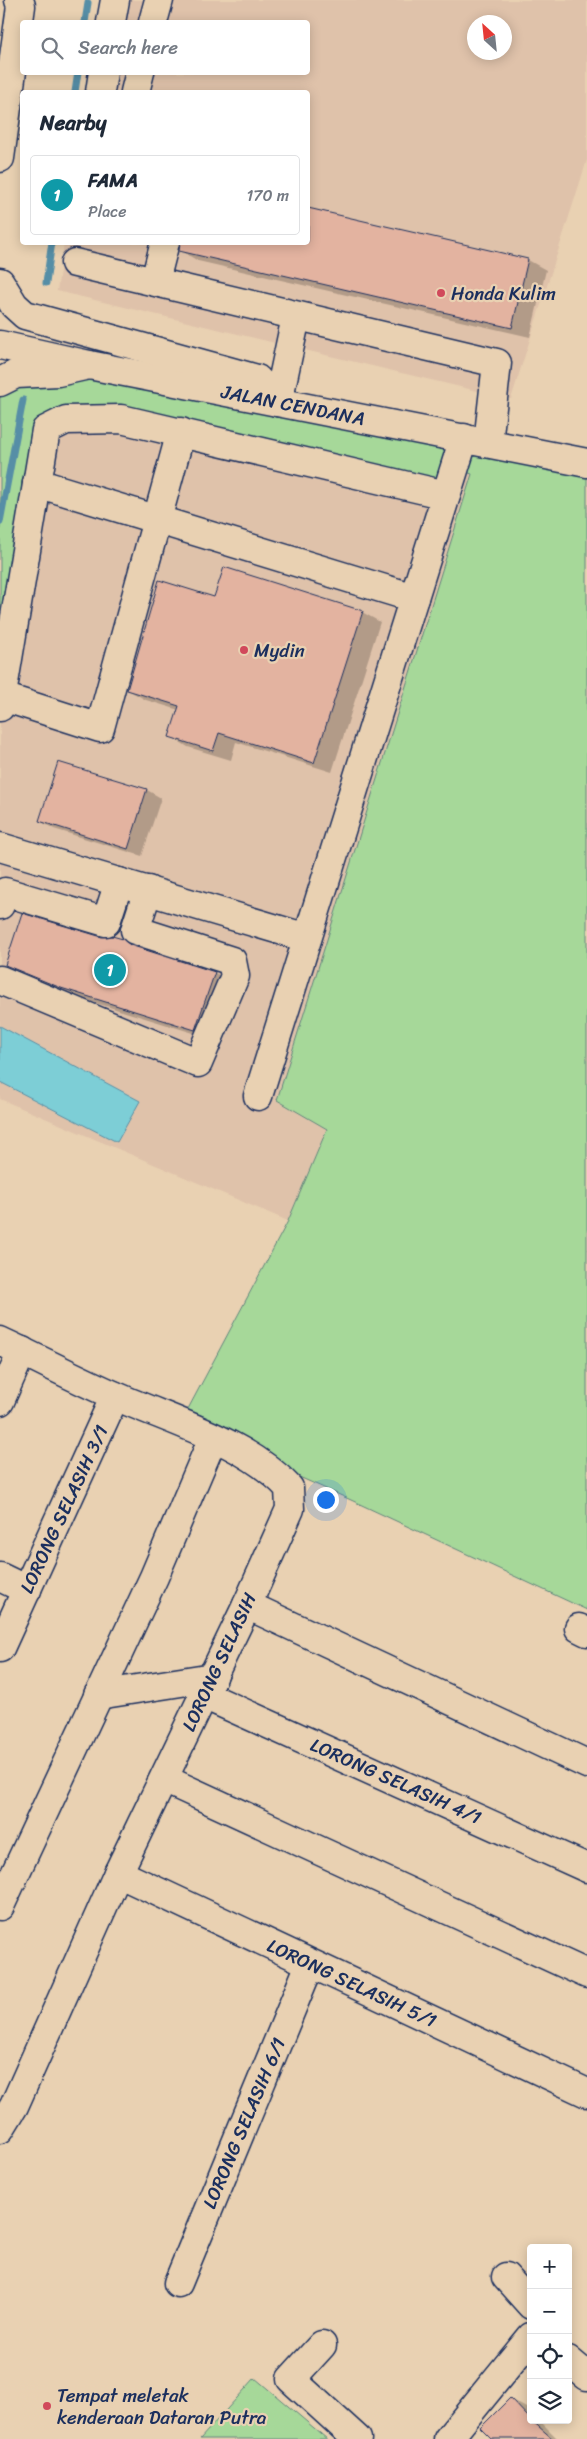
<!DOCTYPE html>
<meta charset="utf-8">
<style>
body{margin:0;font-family:Sriracha,sans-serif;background:#f2f2f3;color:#1f2937}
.controls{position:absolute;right:15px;bottom:15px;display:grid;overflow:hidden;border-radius:5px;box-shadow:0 2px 12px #0003}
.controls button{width:45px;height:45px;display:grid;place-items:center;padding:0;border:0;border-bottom:1px solid #e0e1e3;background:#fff;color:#1f2937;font:25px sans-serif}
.compass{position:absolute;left:467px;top:15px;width:45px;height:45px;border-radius:50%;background:#fff;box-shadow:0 2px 12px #0003;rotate:333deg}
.you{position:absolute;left:325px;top:1499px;width:18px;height:18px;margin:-12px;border:4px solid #fff;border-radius:50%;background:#1a73e8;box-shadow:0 0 0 8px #1a73e833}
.badge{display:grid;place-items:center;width:32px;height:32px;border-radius:50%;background:#d1495b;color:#fff;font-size:16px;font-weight:700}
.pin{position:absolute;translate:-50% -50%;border:2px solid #fff;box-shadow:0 1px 5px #0006}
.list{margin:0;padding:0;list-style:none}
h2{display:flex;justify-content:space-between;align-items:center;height:65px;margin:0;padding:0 20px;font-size:21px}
h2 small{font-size:16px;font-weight:400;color:#747a83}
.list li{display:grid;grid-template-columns:32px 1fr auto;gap:15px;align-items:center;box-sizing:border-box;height:80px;margin:0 10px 10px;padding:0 10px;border:1px solid #e0e1e3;border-radius:5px}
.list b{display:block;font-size:19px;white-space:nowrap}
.list p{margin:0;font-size:16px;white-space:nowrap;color:#747a83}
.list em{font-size:16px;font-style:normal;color:#747a83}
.icon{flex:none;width:28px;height:28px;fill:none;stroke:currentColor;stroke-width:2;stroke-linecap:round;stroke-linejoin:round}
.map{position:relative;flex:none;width:587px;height:2439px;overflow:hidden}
.search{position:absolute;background:#fff;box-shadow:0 2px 12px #0003;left:20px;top:20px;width:290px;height:55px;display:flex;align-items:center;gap:12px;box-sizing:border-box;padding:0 18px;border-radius:5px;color:#747a83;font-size:19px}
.panel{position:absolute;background:#fff;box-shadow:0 2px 12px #0003;left:20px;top:90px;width:290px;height:155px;border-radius:5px}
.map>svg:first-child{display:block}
.built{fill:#dfc2aa;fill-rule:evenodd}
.green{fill:#a6d899;stroke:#60847c}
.water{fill:#7dced6;stroke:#568ea6}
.shadow{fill:#0003}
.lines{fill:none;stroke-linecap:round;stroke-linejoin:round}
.stream{stroke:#568ea6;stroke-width:7}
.building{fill:#e3b3a0;stroke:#1b2f5e}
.minor-casing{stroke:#1b2f5e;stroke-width:31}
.major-casing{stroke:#1b2f5e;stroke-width:31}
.minor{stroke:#e9d1b2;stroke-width:28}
.major{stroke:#e9d1b2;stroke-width:28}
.poi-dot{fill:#d1495b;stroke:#e9d1b2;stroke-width:2}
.labels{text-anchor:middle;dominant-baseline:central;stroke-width:4.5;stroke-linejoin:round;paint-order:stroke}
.poi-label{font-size:19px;fill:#1b2f5e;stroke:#e9d1b2;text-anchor:start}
.street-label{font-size:19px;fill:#1b2f5e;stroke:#e9d1b2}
</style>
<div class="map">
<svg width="587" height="2439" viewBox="0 0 587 2439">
<rect width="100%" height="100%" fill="#e9d1b2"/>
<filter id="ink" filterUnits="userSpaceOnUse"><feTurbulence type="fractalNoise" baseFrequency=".02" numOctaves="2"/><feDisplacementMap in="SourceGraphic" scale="10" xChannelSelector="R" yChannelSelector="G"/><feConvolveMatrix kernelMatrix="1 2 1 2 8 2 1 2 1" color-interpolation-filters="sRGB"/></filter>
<g filter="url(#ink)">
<!-- built -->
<g class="built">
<path d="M100,0H587V160L511,399L57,291L64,243L308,242V92H87L90,73L308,72V22H97ZM474,22H504V52H474Z"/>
<polygon points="58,393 472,474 277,1100 327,1129 288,1221 0,1099 0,644"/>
</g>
<!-- green -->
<g class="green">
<polygon points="58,372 587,463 587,1610 351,1500 180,1424 288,1221 327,1129 277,1100 472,474 454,468 446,495 181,432 46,429 0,706 0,382"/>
<polygon points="255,2378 327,2439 200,2439"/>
</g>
<!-- water -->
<polygon class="water" points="0,1026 140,1101 117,1142 0,1082"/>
<!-- shadow -->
<g class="shadow">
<polygon points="308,209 528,260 546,270 530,337 198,261 180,250 308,242"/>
<polygon points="215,598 362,612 380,622 332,772 236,742 231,760 188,747 170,736 179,710 146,700 128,690"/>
<polygon points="59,763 147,790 161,798 142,856 54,829 40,821"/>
<polygon points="101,938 122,940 135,948 215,973 232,983 213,1039 80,998 25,975 7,965"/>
<polygon points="510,2399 528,2409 531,2412 531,2420 539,2420 558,2439 493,2439"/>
</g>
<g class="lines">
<!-- stream -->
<g class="stream">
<polyline points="85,22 88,3"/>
<polyline points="75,92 78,72"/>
<polyline points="46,283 52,242"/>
<polyline points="0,522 23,400"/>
</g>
</g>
<!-- building -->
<g class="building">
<polygon points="308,208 528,259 512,328 179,251 180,242 308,242"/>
<polygon points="224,567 363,611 314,763 219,733 213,751 169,737 179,706 127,690 159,580 214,597"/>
<polygon points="58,762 147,789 128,849 39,821"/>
<polygon points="22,913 102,937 112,936 123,939 130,945 215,972 195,1030 61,988 5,965"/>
<polygon points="510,2398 531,2420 553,2439 491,2439 480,2428"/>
</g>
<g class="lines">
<defs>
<g id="minor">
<polyline points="111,22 115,0"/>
<polyline points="153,22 159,0"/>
<polyline points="100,92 103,72"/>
<polyline points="135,92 140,72"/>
<polyline points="75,263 497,363 488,443"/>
<polyline points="155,281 165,242"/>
<polyline points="0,345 89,365 587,463"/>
<polyline points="278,402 296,317"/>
<polyline points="37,483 414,598"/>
<polyline points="3,697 100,728 181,432"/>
<polyline points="0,707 46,430 66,420 121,419 446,495"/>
<polyline points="0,847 307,938"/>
<polyline points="0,905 5,892 106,922 119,882"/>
<polyline points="0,980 198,1063 235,976 232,961 135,930 148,890"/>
<polyline points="258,1096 464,438"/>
<path d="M0,1341C39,1359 78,1380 118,1397C174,1422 247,1442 289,1488L290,1509L247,1605L118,1873L14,2106L0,2129"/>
<polyline points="0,1401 22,1351"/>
<polyline points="0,1577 27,1590"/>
<polyline points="247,1605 587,1764"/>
<polyline points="579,1628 587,1632"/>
<polyline points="0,1648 115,1396"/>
<polyline points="98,1695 213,1677"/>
<polyline points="204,1695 587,1868"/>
<polyline points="164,1779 587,1974"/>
<polyline points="118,1873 587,2093"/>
<polyline points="0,1906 154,1577 213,1438"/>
<polyline points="506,2277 531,2305"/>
<polyline points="178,2283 310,1964"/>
<polyline points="322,2345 291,2379 357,2439"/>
<polyline points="568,2360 587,2376"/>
<polyline points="448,2439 531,2337"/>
</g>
<g id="major">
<polyline points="0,158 21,6 19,0"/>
<polyline points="0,282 14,305 25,315 257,379 278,402"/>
<polyline points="0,382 16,374 58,372 89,365"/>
</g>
</defs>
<!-- minor casing -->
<use href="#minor" class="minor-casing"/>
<!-- major casing -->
<use href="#major" class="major-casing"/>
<!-- minor -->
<use href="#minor" class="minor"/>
<!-- major -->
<use href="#major" class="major"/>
</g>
</g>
<!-- markers -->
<g class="poi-dot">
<circle cx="441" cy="293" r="5"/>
<circle cx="244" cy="650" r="5"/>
<circle cx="47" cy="2406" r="5"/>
</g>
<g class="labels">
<!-- poi labels -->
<g class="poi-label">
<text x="451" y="293">Honda Kulim</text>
<text x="254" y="650">Mydin</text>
<text x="57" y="2395">Tempat meletak<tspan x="57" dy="22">kenderaan Dataran Putra</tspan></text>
</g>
<!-- street labels -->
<g class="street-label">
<text transform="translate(293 405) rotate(11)">JALAN CENDANA</text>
<text transform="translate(64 1509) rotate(-65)">LORONG SELASIH 3/1</text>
<text transform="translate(219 1662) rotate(-65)">LORONG SELASIH</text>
<text transform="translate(396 1781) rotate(24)">LORONG SELASIH 4/1</text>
<text transform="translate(352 1983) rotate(25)">LORONG SELASIH 5/1</text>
<text transform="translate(244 2123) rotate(-67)">LORONG SELASIH 6/1</text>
</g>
</g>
</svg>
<div class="controls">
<button>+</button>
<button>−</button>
<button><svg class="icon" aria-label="locate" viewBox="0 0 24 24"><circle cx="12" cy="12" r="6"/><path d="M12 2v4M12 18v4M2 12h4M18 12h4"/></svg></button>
<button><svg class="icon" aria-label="layers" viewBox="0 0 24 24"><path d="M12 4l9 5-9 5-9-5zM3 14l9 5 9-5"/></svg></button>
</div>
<svg class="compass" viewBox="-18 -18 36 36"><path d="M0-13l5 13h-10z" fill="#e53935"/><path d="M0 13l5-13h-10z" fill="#747a83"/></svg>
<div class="you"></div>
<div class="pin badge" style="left:110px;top:970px;background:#0f9aa8">1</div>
<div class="search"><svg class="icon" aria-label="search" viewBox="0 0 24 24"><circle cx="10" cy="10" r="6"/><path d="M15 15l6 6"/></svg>Search here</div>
<section class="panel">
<h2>Nearby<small></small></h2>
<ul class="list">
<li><span class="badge" style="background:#0f9aa8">1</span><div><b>FAMA</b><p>Place</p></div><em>170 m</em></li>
</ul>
</section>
</div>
